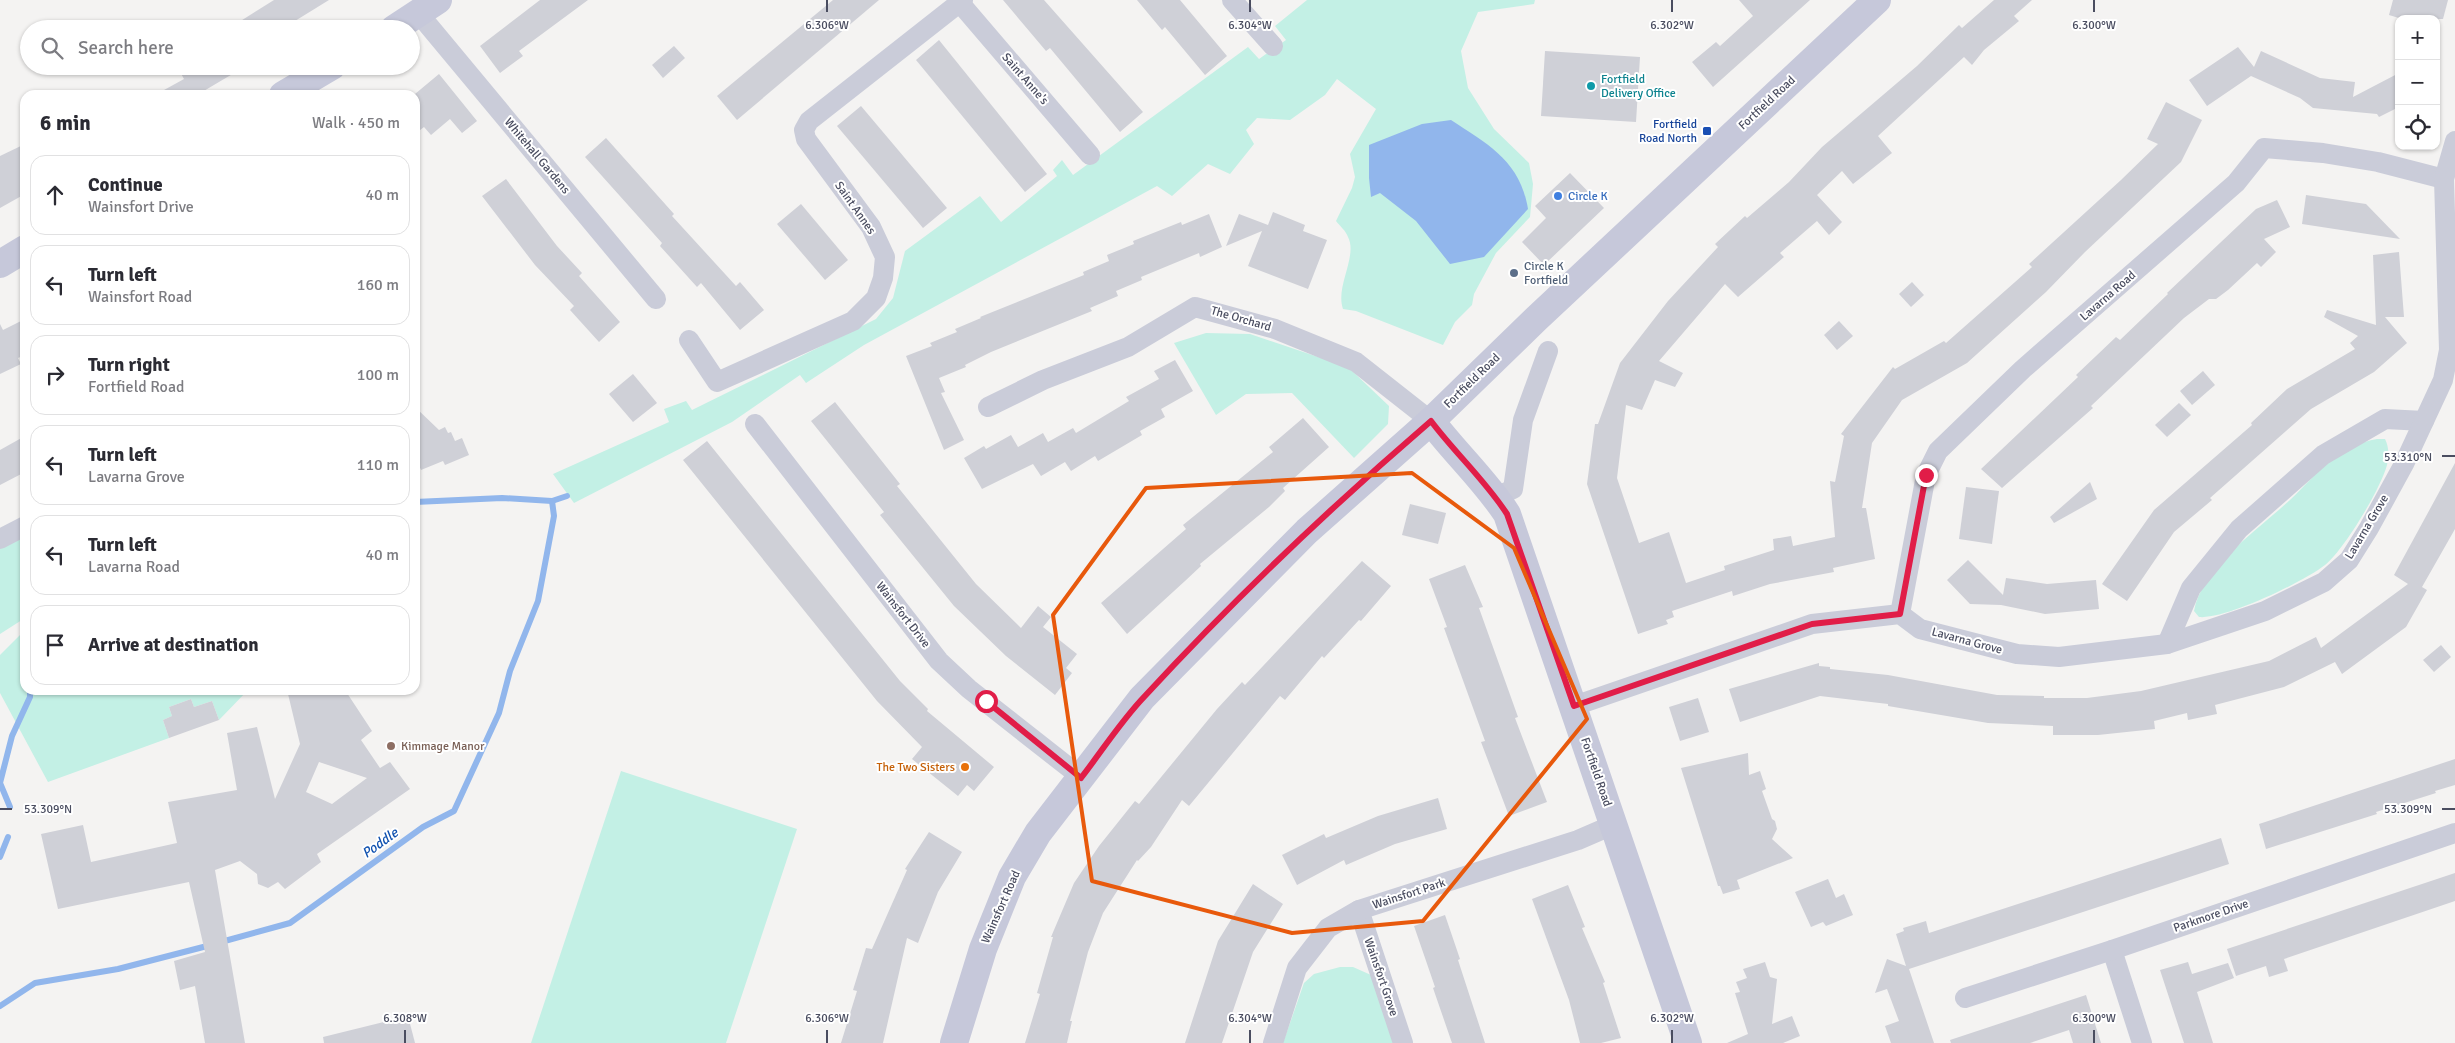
<!DOCTYPE html>
<meta charset="utf-8">
<style>
body{margin:0;font-family:Signika,sans-serif;background:#f7f7f7;color:#2b2b33}
.controls{position:absolute;right:15px;top:15px;display:grid;overflow:hidden;border-radius:10px;box-shadow:0 1px 4px #0004}
.controls button{width:45px;height:45px;display:grid;place-items:center;padding:0;border:0;border-bottom:1px solid #e1e1e2;background:#fff;color:#2b2b33;font:25px sans-serif}
.stop{position:absolute;width:15px;height:15px;margin:-11px;border:4px solid #e11d48;border-radius:50%;background:#fff}
.stop.end{background:#e11d48;border-color:#fff;box-shadow:0 1px 5px #0008}
.list{margin:0;padding:0;list-style:none}
h2{display:flex;justify-content:space-between;align-items:center;height:65px;margin:0;padding:0 20px;font-size:21px}
h2 small{font-size:16px;font-weight:400;color:#7c7c81}
.list li{display:grid;grid-template-columns:32px 1fr auto;gap:15px;align-items:center;box-sizing:border-box;height:80px;margin:0 10px 10px;padding:0 10px;border:1px solid #e1e1e2;border-radius:15px}
.list b{display:block;font-size:19px;white-space:nowrap}
.list p{margin:0;font-size:16px;white-space:nowrap;color:#7c7c81}
.list em{font-size:16px;font-style:normal;color:#7c7c81}
.icon{flex:none;width:28px;height:28px;fill:none;stroke:currentColor;stroke-width:2;stroke-linecap:round;stroke-linejoin:round}
.map{position:relative;flex:none;width:2455px;height:1043px;overflow:hidden}
.search{position:absolute;background:#fff;box-shadow:0 1px 4px #0004;left:20px;top:20px;width:400px;height:55px;display:flex;align-items:center;gap:12px;box-sizing:border-box;padding:0 18px;border-radius:28px;color:#7c7c81;font-size:19px}
.panel{position:absolute;background:#fff;box-shadow:0 1px 4px #0004;left:20px;top:90px;width:400px;height:605px;border-radius:15px}
.map>svg:first-child{display:block}
.green{fill:#c3f0e5}
.water{fill:#91b6ec}
.lines{fill:none;stroke-linecap:round;stroke-linejoin:round}
.stream{stroke:#91b6ec;stroke-width:6}
.building{fill:#cfd0d7;fill-rule:evenodd}
.street{stroke:#caccd9;stroke-width:20}
.secondary{stroke:#c6c8da;stroke-width:28}
.route{stroke:#e11d48;stroke-width:6}
.marked{fill:none;stroke:#e8590c;stroke-width:4;stroke-linejoin:round}
.ticks{fill:none;stroke:#4a4d60;stroke-width:2}
.culture-dot{fill:#0f9aa8;stroke:#fff;stroke-width:2}
.transit-dot{fill:#1a4fb4;stroke:#fff;stroke-width:2}
.shop-dot{fill:#3f7fe0;stroke:#fff;stroke-width:2}
.service-dot{fill:#5c6f8a;stroke:#fff;stroke-width:2}
.education-dot{fill:#8d6e63;stroke:#fff;stroke-width:2}
.food-dot{fill:#e8710a;stroke:#fff;stroke-width:2}
.labels{text-anchor:middle;dominant-baseline:central;stroke-width:4;stroke-linejoin:round;paint-order:stroke}
.street-label{font-size:12px;fill:#4a4d60;stroke:#fff}
.culture-label{font-size:12px;fill:#0d838f;stroke:#fff;text-anchor:start}
.transit-label{font-size:12px;fill:#164399;stroke:#fff;text-anchor:end}
.shop-label{font-size:12px;fill:#366cbe;stroke:#fff;text-anchor:start}
.service-label{font-size:12px;fill:#4e5e75;stroke:#fff;text-anchor:start}
.education-label{font-size:12px;fill:#785e54;stroke:#fff;text-anchor:start}
.food-label{font-size:12px;fill:#c56008;stroke:#fff;text-anchor:end}
.water-label{font-size:14px;font-style:italic;fill:#0e50af;stroke:#fff}
.ticks-label{font-size:12px;text-anchor:middle;fill:#4a4d60;stroke:#fff;stroke-width:4;stroke-linejoin:round;paint-order:stroke}
</style>
<div class="map">
<svg width="2455" height="1043" viewBox="0 0 2455 1043">
<rect width="100%" height="100%" fill="#f4f3f2"/>
<!-- green -->
<g class="green">
<path d="M1307,0H1535L1534,4L1478,12L1461,51L1468,88L1494,129L1529,163L1533,184L1530,217L1496,253L1474,294L1472,305L1455,322L1443,345L1356,311L1343,309C1335,287 1358,256 1348,237C1346,231 1340,226 1336,221L1352,188L1355,177L1350,154L1376,109L1337,79L1325,95L1290,120L1257,118L1246,130L1254,144L1230,174L1208,164L1172,196L1157,186L864,345L806,383L800,375L732,422L574,503L553,474L669,422L664,409L686,401L692,410L876,319L893,298L905,251L980,196L1001,222L1057,176L1053,170L1062,160L1073,175L1248,47L1259,59L1286,40L1275,26Z"/>
<polygon points="1206,333 1250,334 1348,367 1389,406 1388,424 1354,458 1292,393 1246,394 1216,415 1174,343"/>
<path d="M2377,439H2385C2389,447 2389,455 2387,465C2381,488 2344,550 2325,565C2303,582 2225,620 2199,617L2194,611C2202,567 2259,529 2290,500C2304,487 2317,471 2332,459C2345,449 2360,442 2377,439Z"/>
<polygon points="25,534 25,618 0,634 0,547"/>
<polygon points="25,630 25,690 248,690 219,720 212,701 194,707 191,699 169,707 172,716 163,720 169,738 48,782 0,693 0,655"/>
<polygon points="621,771 797,829 726,1043 531,1043"/>
<polygon points="1340,967 1353,967 1371,975 1395,1043 1283,1043 1304,983 1314,974"/>
</g>
<!-- water -->
<path class="water" d="M1451,120C1489,145 1520,161 1528,209L1484,257L1450,264L1416,221L1380,193L1371,197L1369,178V145L1422,124Z"/>
<g class="lines">
<!-- stream -->
<g class="stream">
<polyline points="415,502 502,498 552,501 567,496"/>
<polyline points="10,807 0,783 12,736 30,697 30,690"/>
<polyline points="0,857 8,837"/>
<polyline points="221,942 290,923 423,827 454,811 499,713 510,671 538,601 554,516 552,501"/>
<polyline points="0,1006 35,983 118,969 211,945"/>
</g>
</g>
<!-- building -->
<g class="building">
<polygon points="274,0 329,0 282,29 228,29"/>
<polygon points="540,0 588,0 519,51 523,56 500,73 480,46"/>
<polygon points="833,0 879,0 737,120 717,96"/>
<polygon points="1003,0 1044,0 1143,112 1120,132 1050,48 1046,51"/>
<polygon points="1137,0 1180,0 1227,56 1205,75 1165,27 1162,30"/>
<polygon points="1739,0 1810,0 1713,87 1692,62 1716,42 1720,46 1753,16"/>
<polygon points="1994,0 2032,0 2014,16 2019,21 1984,50 1972,65 1964,57 1878,136 1892,153 1853,184 1842,171 1817,195 1842,222 1829,235 1817,221 1780,253 1784,257 1738,297 1725,284 1659,361 1683,373 1675,387 1655,380 1642,410 1626,405 1617,478 1639,543 1669,532 1686,583 1725,570 1724,566 1774,550 1773,539 1791,536 1793,546 1835,537 1830,481 1835,482 1844,436 1841,434 1893,367 1895,369 1944,341 1946,343 2032,267 2029,264 2121,180 2158,144 2147,139 2166,102 2202,120 2181,162 2085,252 2046,292 1967,363 1902,400 1872,443 1862,508 1866,508 1875,559 1833,568 1834,572 1770,584 1733,596 1732,591 1672,611 1674,617 1666,620 1668,624 1638,634 1587,484 1595,424 1598,424 1620,363 1668,301 1718,247 1715,244 1745,216 1747,218 1789,182 1822,147 1917,66 1959,25 1962,28"/>
<polygon points="2393,0 2448,0 2443,19 2402,19 2389,15"/>
<polygon points="939,40 1047,174 1025,192 916,60"/>
<polygon points="674,46 685,58 663,78 652,65"/>
<polygon points="2238,47 2254,67 2261,51 2320,78 2355,82 2353,97 2399,73 2399,107 2379,117 2377,114 2313,108 2300,98 2251,76 2207,106 2189,80"/>
<polygon points="1545,51 1640,57 1636,122 1541,116"/>
<polygon points="177,66 246,66 197,95 155,95 184,79"/>
<polygon points="439,74 477,121 462,133 450,119 431,135 424,127 415,134 415,94"/>
<polygon points="861,106 947,208 923,228 837,126"/>
<polygon points="606,138 674,214 672,216 736,286 740,282 764,310 740,330 701,283 697,287 660,246 662,243 585,157"/>
<polygon points="25,144 25,194 0,208 0,156"/>
<polygon points="1570,173 1604,208 1544,265 1522,242 1546,218 1535,206"/>
<polygon points="506,179 557,246 582,273 579,276 620,322 599,342 570,310 574,306 535,265 482,196"/>
<polygon points="2306,195 2366,204 2400,239 2302,224"/>
<polygon points="2277,200 2290,227 2264,239 2276,252 2261,267 2257,263 2228,290 2216,299 2209,299 2184,318 2091,406 2093,408 2002,488 1981,469 2078,377 2076,375 2116,337 2120,340 2168,294 2167,293 2256,209"/>
<polygon points="801,204 848,260 825,280 777,224"/>
<polygon points="1273,212 1305,225 1303,231 1327,240 1308,289 1248,266 1262,231 1226,246 1239,214 1268,225"/>
<polygon points="1209,214 1222,247 1200,257 1199,253 1141,277 1142,280 1116,291 1118,296 1090,308 1092,311 991,352 965,365 966,367 939,378 945,392 941,393 964,440 944,450 906,356 932,346 930,343 957,332 955,329 981,318 980,317 1084,275 1083,272 1109,261 1107,255 1134,244 1133,241 1181,222 1182,225"/>
<polygon points="2399,252 2404,317 2385,317 2407,343 2374,372 2311,409 2210,498 2212,500 2174,532 2127,601 2102,584 2154,510 2252,425 2251,423 2287,389 2355,349 2350,343 2358,336 2324,317 2327,310 2376,325 2373,255"/>
<polygon points="1912,282 1924,295 1911,307 1899,294"/>
<polygon points="25,319 25,355 18,358 21,364 0,374 0,324 3,330"/>
<polygon points="1839,321 1853,336 1837,350 1824,335"/>
<polygon points="1175,360 1193,391 1161,409 1165,417 1140,431 1142,435 1098,461 1095,456 1071,471 1065,462 1041,476 1033,464 982,489 964,458 984,446 986,449 1011,435 1018,447 1043,433 1048,442 1073,428 1076,433 1129,401 1126,397 1159,379 1154,371"/>
<polygon points="2203,371 2215,385 2192,405 2180,391"/>
<polygon points="633,374 657,403 633,422 609,394"/>
<polygon points="835,402 900,484 897,486 976,584 1021,628 1038,606 1051,617 1043,627 1077,654 1066,668 1072,673 1055,695 1006,656 954,606 880,515 884,512 811,421"/>
<polygon points="2179,403 2191,415 2167,437 2155,425"/>
<polygon points="415,407 439,430 445,427 448,433 451,432 455,441 462,438 469,455 445,465 443,461 421,470 415,456"/>
<polygon points="1303,418 1329,447 1283,488 1285,491 1269,507 1200,564 1201,566 1185,581 1127,634 1101,603 1186,529 1183,525 1273,452 1269,447"/>
<polygon points="25,436 25,472 0,485 0,450"/>
<polygon points="707,441 900,681 928,709 927,711 994,767 974,791 967,785 958,796 912,759 922,747 877,701 683,460"/>
<polygon points="2455,463 2455,529 2422,587 2427,590 2406,627 2342,674 2335,662 2284,687 2215,705 2217,714 2188,720 2187,713 2154,721 2155,729 2098,735 2053,735 2053,726 1988,723 1888,706 1888,704 1820,696 1740,722 1729,689 1819,663 1819,666 1830,667 1830,669 1888,675 1997,695 2044,696 2044,698 2087,698 2141,691 2269,661 2316,637 2321,648 2408,584 2394,575"/>
<polygon points="2090,482 2097,499 2054,523 2050,517"/>
<polygon points="1966,487 1999,491 1992,544 1959,539"/>
<polygon points="1410,504 1446,513 1438,544 1402,535"/>
<polygon points="1968,560 2003,595 2006,578 2047,584 2096,580 2099,609 2045,614 2001,605 1970,604 1947,580"/>
<polygon points="1362,561 1391,586 1361,621 1359,620 1324,658 1322,656 1285,700 1280,696 1189,806 1182,800 1151,847 1138,861 1137,860 1103,913 1088,952 1070,1021 1072,1021 1067,1043 1025,1043 1040,994 1037,993 1053,937 1051,937 1074,883 1099,846 1135,801 1139,804 1217,709 1242,682 1245,685"/>
<polygon points="1465,565 1483,607 1479,608 1518,717 1515,718 1547,802 1509,816 1481,742 1485,741 1444,628 1447,627 1429,579"/>
<polygon points="2441,645 2451,657 2434,672 2423,660"/>
<path d="M302,690H345L372,731L361,740L380,768L390,762L410,789L317,854L321,862L285,889L278,882L268,888L258,884L257,874L240,861L215,870L245,1043H205L195,986L180,990L174,961L205,952L189,882L58,909L41,834L83,825L91,862L177,843L168,802L237,790L227,733L257,727L275,799L300,744L288,694ZM319,762L367,778L332,804L306,792Z"/>
<polygon points="1698,698 1709,732 1680,741 1669,707"/>
<polygon points="191,699 194,707 212,701 219,720 169,738 163,720 172,716 169,707"/>
<polygon points="1748,753 1749,775 1760,771 1766,789 1762,791 1772,819 1775,821 1777,829 1772,839 1793,858 1737,880 1740,889 1723,894 1720,886 1718,886 1681,768"/>
<polygon points="2455,759 2455,785 2435,791 2436,793 2376,812 2377,814 2266,849 2259,824"/>
<polygon points="1438,798 1447,829 1395,844 1346,865 1344,860 1297,885 1282,855 1324,834 1326,838 1378,816"/>
<polygon points="929,832 962,852 938,892 918,943 907,938 883,1043 841,1043 857,991 853,990 866,948 872,949 907,870 905,869"/>
<polygon points="2221,838 2229,864 1909,969 1934,1043 1891,1043 1885,1026 1899,1021 1887,989 1875,993 1887,959 1906,966 1896,934 1904,931 1903,928 1926,921 1929,933"/>
<polygon points="2455,873 2455,901 2284,959 2288,971 2269,977 2266,966 2236,976 2227,949"/>
<polygon points="1828,879 1836,898 1844,894 1853,915 1826,926 1823,922 1811,927 1795,892"/>
<polygon points="1253,884 1283,904 1253,952 1222,1043 1185,1043 1218,941"/>
<polygon points="1568,885 1585,927 1582,928 1605,982 1603,983 1621,1038 1601,1043 1580,1043 1569,1000 1532,899"/>
<polygon points="1445,915 1460,959 1458,960 1485,1043 1452,1043 1433,988 1435,987 1414,926"/>
<polygon points="1765,962 1770,977 1777,979 1772,1024 1792,1016 1800,1036 1783,1043 1727,1043 1748,1034 1735,993 1740,992 1736,982 1747,978 1743,969"/>
<polygon points="2188,962 2192,974 2228,963 2234,978 2197,992 2213,1043 2184,1043 2160,970"/>
<polygon points="2086,995 2101,1043 2073,1043 2069,1030 2030,1043 1951,1043 1950,1040"/>
<polygon points="408,1016 415,1043 324,1043 323,1037"/>
</g>
<g class="lines">
<!-- street -->
<g class="street">
<polyline points="1232,0 1273,46"/>
<polyline points="960,3 1090,155"/>
<polyline points="419,14 656,299"/>
<polyline points="689,340 717,382 853,321 876,298 883,278 885,257 871,227 806,139 804,130 809,121 963,0"/>
<polyline points="988,407 1043,380 1128,347 1195,307 1275,329 1356,362 1431,421"/>
<polyline points="755,424 939,661 969,689 1081,777"/>
<polyline points="1496,497 1513,489 1523,420 1548,351"/>
<polyline points="0,539 25,526"/>
<polyline points="1900,614 1926,475 1938,451 2023,369 2236,183 2264,148 2323,153 2378,162 2444,179"/>
<polyline points="2167,644 2191,588 2239,529 2323,455 2385,419 2424,421"/>
<polyline points="1574,706 1812,624 1900,614 1920,629 2017,654 2059,657 2167,644 2265,611 2324,582 2349,560 2369,528 2404,464 2443,380 2449,350 2444,179 2455,141"/>
<polyline points="1359,910 1403,1043"/>
<polyline points="2112,950 2142,1043"/>
<polyline points="1965,998 2112,950 2455,833"/>
<polyline points="1273,1043 1297,968 1328,928 1359,910 1578,840 1615,824"/>
</g>
<!-- secondary -->
<g class="secondary">
<polyline points="394,29 438,0"/>
<polyline points="283,95 332,66"/>
<polyline points="0,264 25,249"/>
<path d="M1431,421C1455,453 1485,480 1507,514L1688,1043"/>
<polyline points="954,1043 983,949 1012,877 1038,833 1142,698 1307,531 1431,421 1536,319 1877,0"/>
</g>
</g>
<g class="lines">
<!-- route -->
<path class="route" d="M986,701L1081,778C1102,751 1121,721 1144,697C1234,599 1331,507 1431,421C1455,453 1485,480 1507,514L1574,706L1812,624L1900,614L1926,475"/>
</g>
<!-- marked area -->
<path class="marked" d="M1412,473L1514,548L1587,719L1423,921L1292,933L1092,881L1053,615L1146,488Z"/>
<!-- ticks -->
<path class="ticks" d="M827,0V12M1250,0V12M1672,0V12M2094,0V12M2442,456H2455M0,809H12M2442,809H2455M405,1030V1043M827,1030V1043M1250,1030V1043M1672,1030V1043M2094,1030V1043"/>
<!-- markers -->
<circle class="culture-dot" cx="1591" cy="86" r="5"/>
<rect class="transit-dot" x="1702" y="126" width="10" height="10" rx="2.5"/>
<circle class="shop-dot" cx="1558" cy="196" r="5"/>
<circle class="service-dot" cx="1514" cy="273" r="5"/>
<circle class="education-dot" cx="391" cy="746" r="5"/>
<circle class="food-dot" cx="965" cy="767" r="5"/>
<g class="labels">
<!-- street labels -->
<g class="street-label">
<text transform="translate(1025 79) rotate(49)">Saint Anne's</text>
<text transform="translate(1767 103) rotate(-43)">Fortfield Road</text>
<text transform="translate(537 156) rotate(50)">Whitehall Gardens</text>
<text transform="translate(855 208) rotate(55)">Saint Annes</text>
<text transform="translate(2108 296) rotate(-41)">Lavarna Road</text>
<text transform="translate(1241 319) rotate(16)">The Orchard</text>
<text transform="translate(1472 381) rotate(-44)">Fortfield Road</text>
<text transform="translate(2367 527) rotate(-59)">Lavarna Grove</text>
<text transform="translate(903 615) rotate(52)">Wainsfort Drive</text>
<text transform="translate(1967 641) rotate(15)">Lavarna Grove</text>
<text transform="translate(1596 772) rotate(71)">Fortfield Road</text>
<text transform="translate(1409 894) rotate(-18)">Wainsfort Park</text>
<text transform="translate(1001 907) rotate(-66)">Wainsfort Road</text>
<text transform="translate(2211 916) rotate(-19)">Parkmore Drive</text>
<text transform="translate(1381 977) rotate(71)">Wainsfort Grove</text>
</g>
<!-- culture labels -->
<g class="culture-label">
<text x="1601" y="79">Fortfield<tspan x="1601" dy="14">Delivery Office</tspan></text>
</g>
<!-- transit labels -->
<g class="transit-label">
<text x="1697" y="124">Fortfield<tspan x="1697" dy="14">Road North</tspan></text>
</g>
<!-- shop labels -->
<g class="shop-label">
<text x="1568" y="196">Circle K</text>
</g>
<!-- service labels -->
<g class="service-label">
<text x="1524" y="266">Circle K<tspan x="1524" dy="14">Fortfield</tspan></text>
</g>
<!-- education labels -->
<g class="education-label">
<text x="401" y="746">Kimmage Manor</text>
</g>
<!-- food labels -->
<g class="food-label">
<text x="955" y="767">The Two Sisters</text>
</g>
<!-- water labels -->
<g class="water-label">
<text transform="translate(380 843) rotate(-36)">Poddle</text>
</g>
</g>
<g class="ticks-label">
<text x="827" y="29">6.306°W</text>
<text x="1250" y="29">6.304°W</text>
<text x="1672" y="29">6.302°W</text>
<text x="2094" y="29">6.300°W</text>
<text x="2408" y="461">53.310°N</text>
<text x="48" y="813">53.309°N</text>
<text x="2408" y="813">53.309°N</text>
<text x="405" y="1022">6.308°W</text>
<text x="827" y="1022">6.306°W</text>
<text x="1250" y="1022">6.304°W</text>
<text x="1672" y="1022">6.302°W</text>
<text x="2094" y="1022">6.300°W</text>
</g>
</svg>
<div class="controls">
<button>+</button>
<button>−</button>
<button><svg class="icon" aria-label="locate" viewBox="0 0 24 24"><circle cx="12" cy="12" r="6"/><path d="M12 2v4M12 18v4M2 12h4M18 12h4"/></svg></button>
</div>
<div class="stop" style="left:986px;top:701px"></div>
<div class="stop end" style="left:1926px;top:475px"></div>
<div class="search"><svg class="icon" aria-label="search" viewBox="0 0 24 24"><circle cx="10" cy="10" r="6"/><path d="M15 15l6 6"/></svg>Search here</div>
<section class="panel">
<h2>6 min<small>Walk · 450 m</small></h2>
<ul class="list">
<li><svg class="icon" aria-label="ahead" viewBox="0 0 24 24"><path d="M12 20V5M6 11l6-6 6 6"/></svg><div><b>Continue</b><p>Wainsfort Drive</p></div><em>40 m</em></li>
<li><svg class="icon" aria-label="left" viewBox="0 0 24 24"><path d="M17 20v-9H6M10 6l-5 5 5 5"/></svg><div><b>Turn left</b><p>Wainsfort Road</p></div><em>160 m</em></li>
<li><svg class="icon" aria-label="right" viewBox="0 0 24 24"><path d="M7 20v-9h11M14 6l5 5-5 5"/></svg><div><b>Turn right</b><p>Fortfield Road</p></div><em>100 m</em></li>
<li><svg class="icon" aria-label="left" viewBox="0 0 24 24"><path d="M17 20v-9H6M10 6l-5 5 5 5"/></svg><div><b>Turn left</b><p>Lavarna Grove</p></div><em>110 m</em></li>
<li><svg class="icon" aria-label="left" viewBox="0 0 24 24"><path d="M17 20v-9H6M10 6l-5 5 5 5"/></svg><div><b>Turn left</b><p>Lavarna Road</p></div><em>40 m</em></li>
<li><svg class="icon" aria-label="arrive" viewBox="0 0 24 24"><path d="M6 21V4h12l-3 4 3 4H6"/></svg><div><b>Arrive at destination</b></div></li>
</ul>
</section>
</div>
